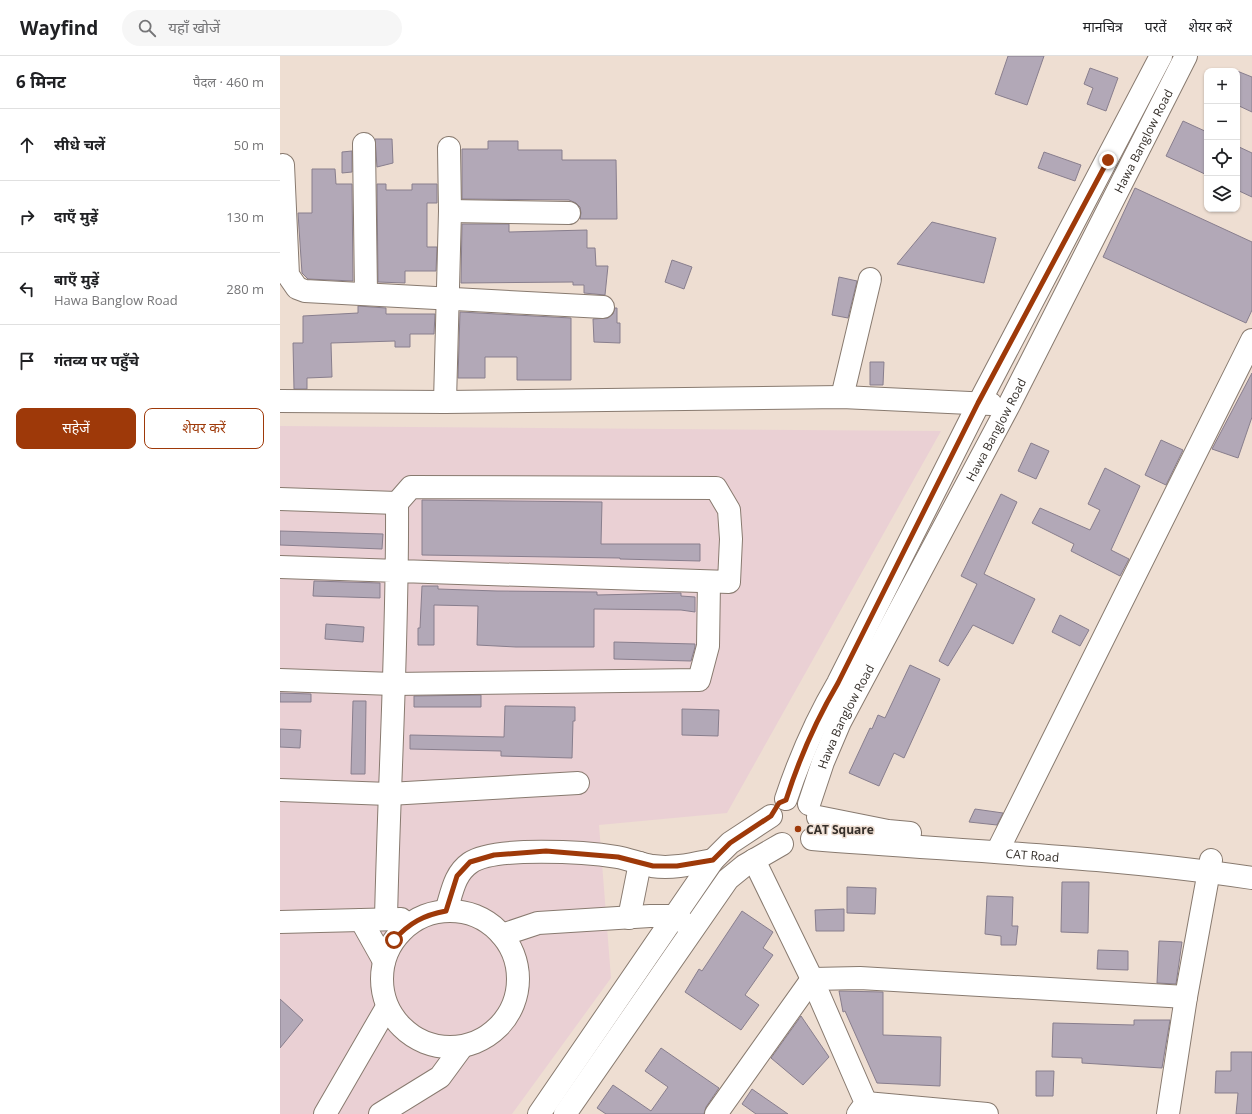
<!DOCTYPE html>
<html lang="hi">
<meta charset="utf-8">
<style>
body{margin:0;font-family:"Open Sans","Noto Sans Devanagari",sans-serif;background:#f6f6f6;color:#202124}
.controls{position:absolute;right:12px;top:12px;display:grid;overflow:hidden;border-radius:8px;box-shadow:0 1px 3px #0004}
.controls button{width:36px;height:36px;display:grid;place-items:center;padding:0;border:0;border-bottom:1px solid #e0e0e0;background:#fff;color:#202124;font:20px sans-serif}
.stop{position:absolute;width:12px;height:12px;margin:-9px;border:3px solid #9e3909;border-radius:50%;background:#fff}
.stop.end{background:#9e3909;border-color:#fff;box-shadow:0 1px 4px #0008}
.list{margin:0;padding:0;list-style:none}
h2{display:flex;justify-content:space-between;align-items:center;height:52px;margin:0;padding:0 16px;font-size:17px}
h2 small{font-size:13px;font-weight:400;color:#757577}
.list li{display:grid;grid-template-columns:26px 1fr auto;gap:12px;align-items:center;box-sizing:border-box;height:72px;padding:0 16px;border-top:1px solid #e0e0e0}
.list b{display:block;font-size:15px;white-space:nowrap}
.list p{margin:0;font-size:13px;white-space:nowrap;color:#757577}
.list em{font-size:13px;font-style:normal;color:#757577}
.actions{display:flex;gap:8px;padding:12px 16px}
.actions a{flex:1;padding:9px 0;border:1px solid #9e3909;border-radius:8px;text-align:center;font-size:14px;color:#9e3909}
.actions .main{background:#9e3909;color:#fff}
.icon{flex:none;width:22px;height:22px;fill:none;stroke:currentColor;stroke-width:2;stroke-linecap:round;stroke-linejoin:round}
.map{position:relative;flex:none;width:972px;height:1058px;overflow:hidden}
header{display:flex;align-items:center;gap:24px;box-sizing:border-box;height:56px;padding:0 20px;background:#fff;border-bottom:1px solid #e0e0e0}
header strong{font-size:19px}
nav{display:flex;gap:22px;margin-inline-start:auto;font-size:14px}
.search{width:280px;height:36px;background:#f6f6f6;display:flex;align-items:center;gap:10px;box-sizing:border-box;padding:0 14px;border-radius:22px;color:#757577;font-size:15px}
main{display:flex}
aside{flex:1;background:#fff}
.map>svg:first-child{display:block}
.education{fill:#ead0d4}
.building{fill:#b2a8b7;stroke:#887e8d}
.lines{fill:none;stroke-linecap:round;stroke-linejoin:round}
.minor-casing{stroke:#887a6f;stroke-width:24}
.minor{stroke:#fff;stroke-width:22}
.route{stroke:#9e3909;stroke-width:5}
.poi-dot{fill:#9e3909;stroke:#eeded2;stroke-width:1.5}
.labels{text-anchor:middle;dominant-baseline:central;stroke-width:3;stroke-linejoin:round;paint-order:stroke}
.street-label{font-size:12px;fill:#352f2a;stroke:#eeded2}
.poi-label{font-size:12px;font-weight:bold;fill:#352f2a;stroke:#eeded2;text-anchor:start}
</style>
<header>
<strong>Wayfind</strong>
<div class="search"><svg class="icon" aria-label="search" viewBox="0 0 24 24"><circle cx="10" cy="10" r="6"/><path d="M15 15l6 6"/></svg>यहाँ खोजें</div>
<nav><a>मानचित्र</a><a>परतें</a><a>शेयर करें</a></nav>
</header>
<main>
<aside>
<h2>6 मिनट<small>पैदल · 460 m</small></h2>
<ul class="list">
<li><svg class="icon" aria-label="ahead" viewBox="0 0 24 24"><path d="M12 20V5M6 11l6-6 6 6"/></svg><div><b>सीधे चलें</b></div><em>50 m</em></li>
<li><svg class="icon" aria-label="right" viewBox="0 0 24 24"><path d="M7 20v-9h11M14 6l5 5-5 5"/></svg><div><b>दाएँ मुड़ें</b></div><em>130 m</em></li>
<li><svg class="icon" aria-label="left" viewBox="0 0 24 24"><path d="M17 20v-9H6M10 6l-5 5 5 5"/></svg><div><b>बाएँ मुड़ें</b><p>Hawa Banglow Road</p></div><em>280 m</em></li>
<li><svg class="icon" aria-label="arrive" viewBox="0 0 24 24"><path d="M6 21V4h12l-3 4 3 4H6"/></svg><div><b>गंतव्य पर पहुँचे</b></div></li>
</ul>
<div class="actions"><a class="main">सहेजें</a><a>शेयर करें</a></div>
</aside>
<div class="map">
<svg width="972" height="1058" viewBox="0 0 972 1058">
<rect width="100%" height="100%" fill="#eeded2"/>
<!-- education -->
<polygon class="education" points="0,370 661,375 447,757 319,769 331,922 232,1058 0,1058"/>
<!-- building -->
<g class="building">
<polygon points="728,0 764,0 747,49 715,38"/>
<polygon points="810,12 838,22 826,55 807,48 813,32 804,28"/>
<polygon points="957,15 972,21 972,56 957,49"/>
<polygon points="903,65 927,76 927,119 886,100"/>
<polygon points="95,83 112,83 113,107 97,111"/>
<polygon points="208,85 238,85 238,94 282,94 282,104 336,104 337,163 300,163 301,157 300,151 296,147 289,144 182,143 182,93 208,93"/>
<polygon points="957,90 972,97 972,141 957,134"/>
<polygon points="72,95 72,116 62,117 62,96"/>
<polygon points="764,96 801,109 795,125 758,112"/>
<polygon points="32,113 55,113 56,128 72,128 73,225 28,223 22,217 18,157 32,157"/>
<polygon points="97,128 106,128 106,134 132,134 132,128 157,128 157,147 147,147 147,191 157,191 156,215 125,215 125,227 98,226"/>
<polygon points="855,132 972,186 972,254 966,267 823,201"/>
<polygon points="652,166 716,182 704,227 617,208"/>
<polygon points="182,168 229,168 229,176 307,174 307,192 315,192 316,210 328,210 325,239 304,237 304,229 293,229 293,226 181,227"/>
<polygon points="392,204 412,211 404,233 385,226"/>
<polygon points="559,221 577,225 568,262 552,259"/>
<polygon points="78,250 106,252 106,258 155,258 154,278 130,278 130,291 115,291 115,285 51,287 52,321 27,322 27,333 14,333 13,287 23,287 23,260 78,257"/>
<polygon points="335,252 337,252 337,267 340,267 340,287 314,286 313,263 328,262 333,258"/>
<polygon points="180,256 291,262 291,324 237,324 237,301 205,301 205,322 178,322"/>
<polygon points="590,306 604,306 603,329 590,329"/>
<polygon points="972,317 972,361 958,402 932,393"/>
<polygon points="881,384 903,394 886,429 865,419"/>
<polygon points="751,387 769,395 756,423 738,415"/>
<polygon points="825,412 860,430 831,494 849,503 840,520 791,495 794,488 752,467 760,452 810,474 820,454 808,448"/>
<polygon points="721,438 737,446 704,518 755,543 733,588 693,569 668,610 659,605 697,528 681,520"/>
<polygon points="142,444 322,446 321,488 420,488 420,505 340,503 340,502 142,499"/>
<polygon points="0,475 103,478 102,493 0,489"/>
<polygon points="34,525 100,527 100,542 33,540"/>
<polygon points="142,530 158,530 158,533 217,535 317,536 317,539 401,537 401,540 415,541 415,556 401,554 314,553 314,591 236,591 197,589 198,550 154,549 154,589 138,589 138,572 140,572"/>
<polygon points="780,559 809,574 800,590 772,576"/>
<polygon points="46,568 84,571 83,586 45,583"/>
<polygon points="334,586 415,588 415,591 411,605 334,603"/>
<polygon points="630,609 660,623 624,702 614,697 599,730 569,717 590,672 592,673 598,659 605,662"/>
<polygon points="0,637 31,638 31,646 0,646"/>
<polygon points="201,639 201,651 134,651 134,640"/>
<polygon points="73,645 86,645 85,718 71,718"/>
<polygon points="225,650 295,651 295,665 293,665 292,702 221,700 221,695 130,693 130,679 224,681"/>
<polygon points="402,653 439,654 438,680 402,679"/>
<polygon points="0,673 21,674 20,692 0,691"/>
<polygon points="695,753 723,757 717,769 689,766"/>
<polygon points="782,826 809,826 808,877 781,876"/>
<polygon points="567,831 596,832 595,858 567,857"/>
<polygon points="707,840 733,841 732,870 738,870 736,889 721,889 721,880 705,878"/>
<polygon points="564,853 564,875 536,875 535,854"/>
<polygon points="462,855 493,876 483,892 493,899 465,939 479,949 461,974 405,936 419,913 422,915"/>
<polygon points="879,885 902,886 896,928 877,927"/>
<polygon points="818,894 848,895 848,914 817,913"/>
<polygon points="559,935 603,936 603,979 661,981 660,1030 597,1027 565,955 563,956"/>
<polygon points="0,943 23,964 0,992"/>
<polygon points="521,960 549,1001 523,1029 491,1002"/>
<polygon points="854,964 890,964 882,1012 802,1007 802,1002 772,1001 773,967 854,969"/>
<polygon points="381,992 439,1032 426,1051 424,1058 326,1058 317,1052 333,1029 371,1055 388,1031 365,1015"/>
<polygon points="951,996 972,996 972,1058 956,1058 958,1037 935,1037 936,1015 951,1015"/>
<polygon points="756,1015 774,1015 773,1040 756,1040"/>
<polygon points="472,1033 508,1058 476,1058 462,1048"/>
</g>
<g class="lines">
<defs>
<g id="minor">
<polyline points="84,88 86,237"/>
<polyline points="3,109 8,219 17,232 25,235 323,251"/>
<polyline points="170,155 289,157"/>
<polyline points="562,341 590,223"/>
<polyline points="0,345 165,346 562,341 711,348"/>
<polyline points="165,346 170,155 169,92"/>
<polyline points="0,443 117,447"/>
<path d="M0,511L449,526L451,483L449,454L436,432L131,431L117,447C118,586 109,725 106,863"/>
<polyline points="0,624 113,628 419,624 428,590 429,526"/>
<polyline points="0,734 109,738 298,727"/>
<path d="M506,743C520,701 535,666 558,627L699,347L881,0"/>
<path id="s1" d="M529,748L543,706L560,666L729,349L906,0"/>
<polyline points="538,761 608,775 630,777"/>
<path id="s2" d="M532,783C678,795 827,800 972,822"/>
<polyline points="717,796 972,284"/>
<polyline points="474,804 532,923 586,1047 578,1058"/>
<circle cx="170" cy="923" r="68"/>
<path d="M166,855C172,837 174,818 190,807C214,790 307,796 337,801C349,803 360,808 372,810C393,813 413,808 433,804"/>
<polyline points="349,862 360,807"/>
<polyline points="81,864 104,905"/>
<polyline points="0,866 121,863"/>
<polyline points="222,879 258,867 370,860 395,860 403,866"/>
<polyline points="586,1047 707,1058"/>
<polyline points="45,1058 107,951"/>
<polyline points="100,1058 160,1021 182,991"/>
<polyline points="259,1058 433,804 450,787 491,760"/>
<polyline points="285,1058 448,823 464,810 502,788"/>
<polyline points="436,1058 532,923 580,922 906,941"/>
<polyline points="888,1058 906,941 931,804"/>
</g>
</defs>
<!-- minor casing -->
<use href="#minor" class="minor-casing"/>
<!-- minor -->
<use href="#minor" class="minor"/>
</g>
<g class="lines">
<!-- route -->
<path class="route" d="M114,884C129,867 144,859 166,855L177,820L190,806L214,799L266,795L338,801L373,810H397L433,804L450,787L491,760L499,747L506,744C520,700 535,666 558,627L698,347L828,104"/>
</g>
<!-- markers -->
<circle class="poi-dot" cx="518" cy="773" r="4"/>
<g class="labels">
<!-- street labels -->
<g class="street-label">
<text stroke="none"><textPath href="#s1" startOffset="743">Hawa Banglow Road</textPath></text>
<text stroke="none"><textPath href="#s1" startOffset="419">Hawa Banglow Road</textPath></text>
<text stroke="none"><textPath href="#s1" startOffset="95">Hawa Banglow Road</textPath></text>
<text stroke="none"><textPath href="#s2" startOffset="221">CAT Road</textPath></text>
</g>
<!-- poi labels -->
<g class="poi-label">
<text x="526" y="773">CAT Square</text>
</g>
</g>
</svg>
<div class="controls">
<button>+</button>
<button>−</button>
<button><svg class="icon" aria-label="locate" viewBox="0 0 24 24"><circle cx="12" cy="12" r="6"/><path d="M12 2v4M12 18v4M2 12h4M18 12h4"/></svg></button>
<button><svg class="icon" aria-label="layers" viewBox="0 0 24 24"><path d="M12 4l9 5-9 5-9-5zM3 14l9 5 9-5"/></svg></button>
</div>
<div class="stop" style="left:114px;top:884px"></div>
<div class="stop end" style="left:828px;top:104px"></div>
</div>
</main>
